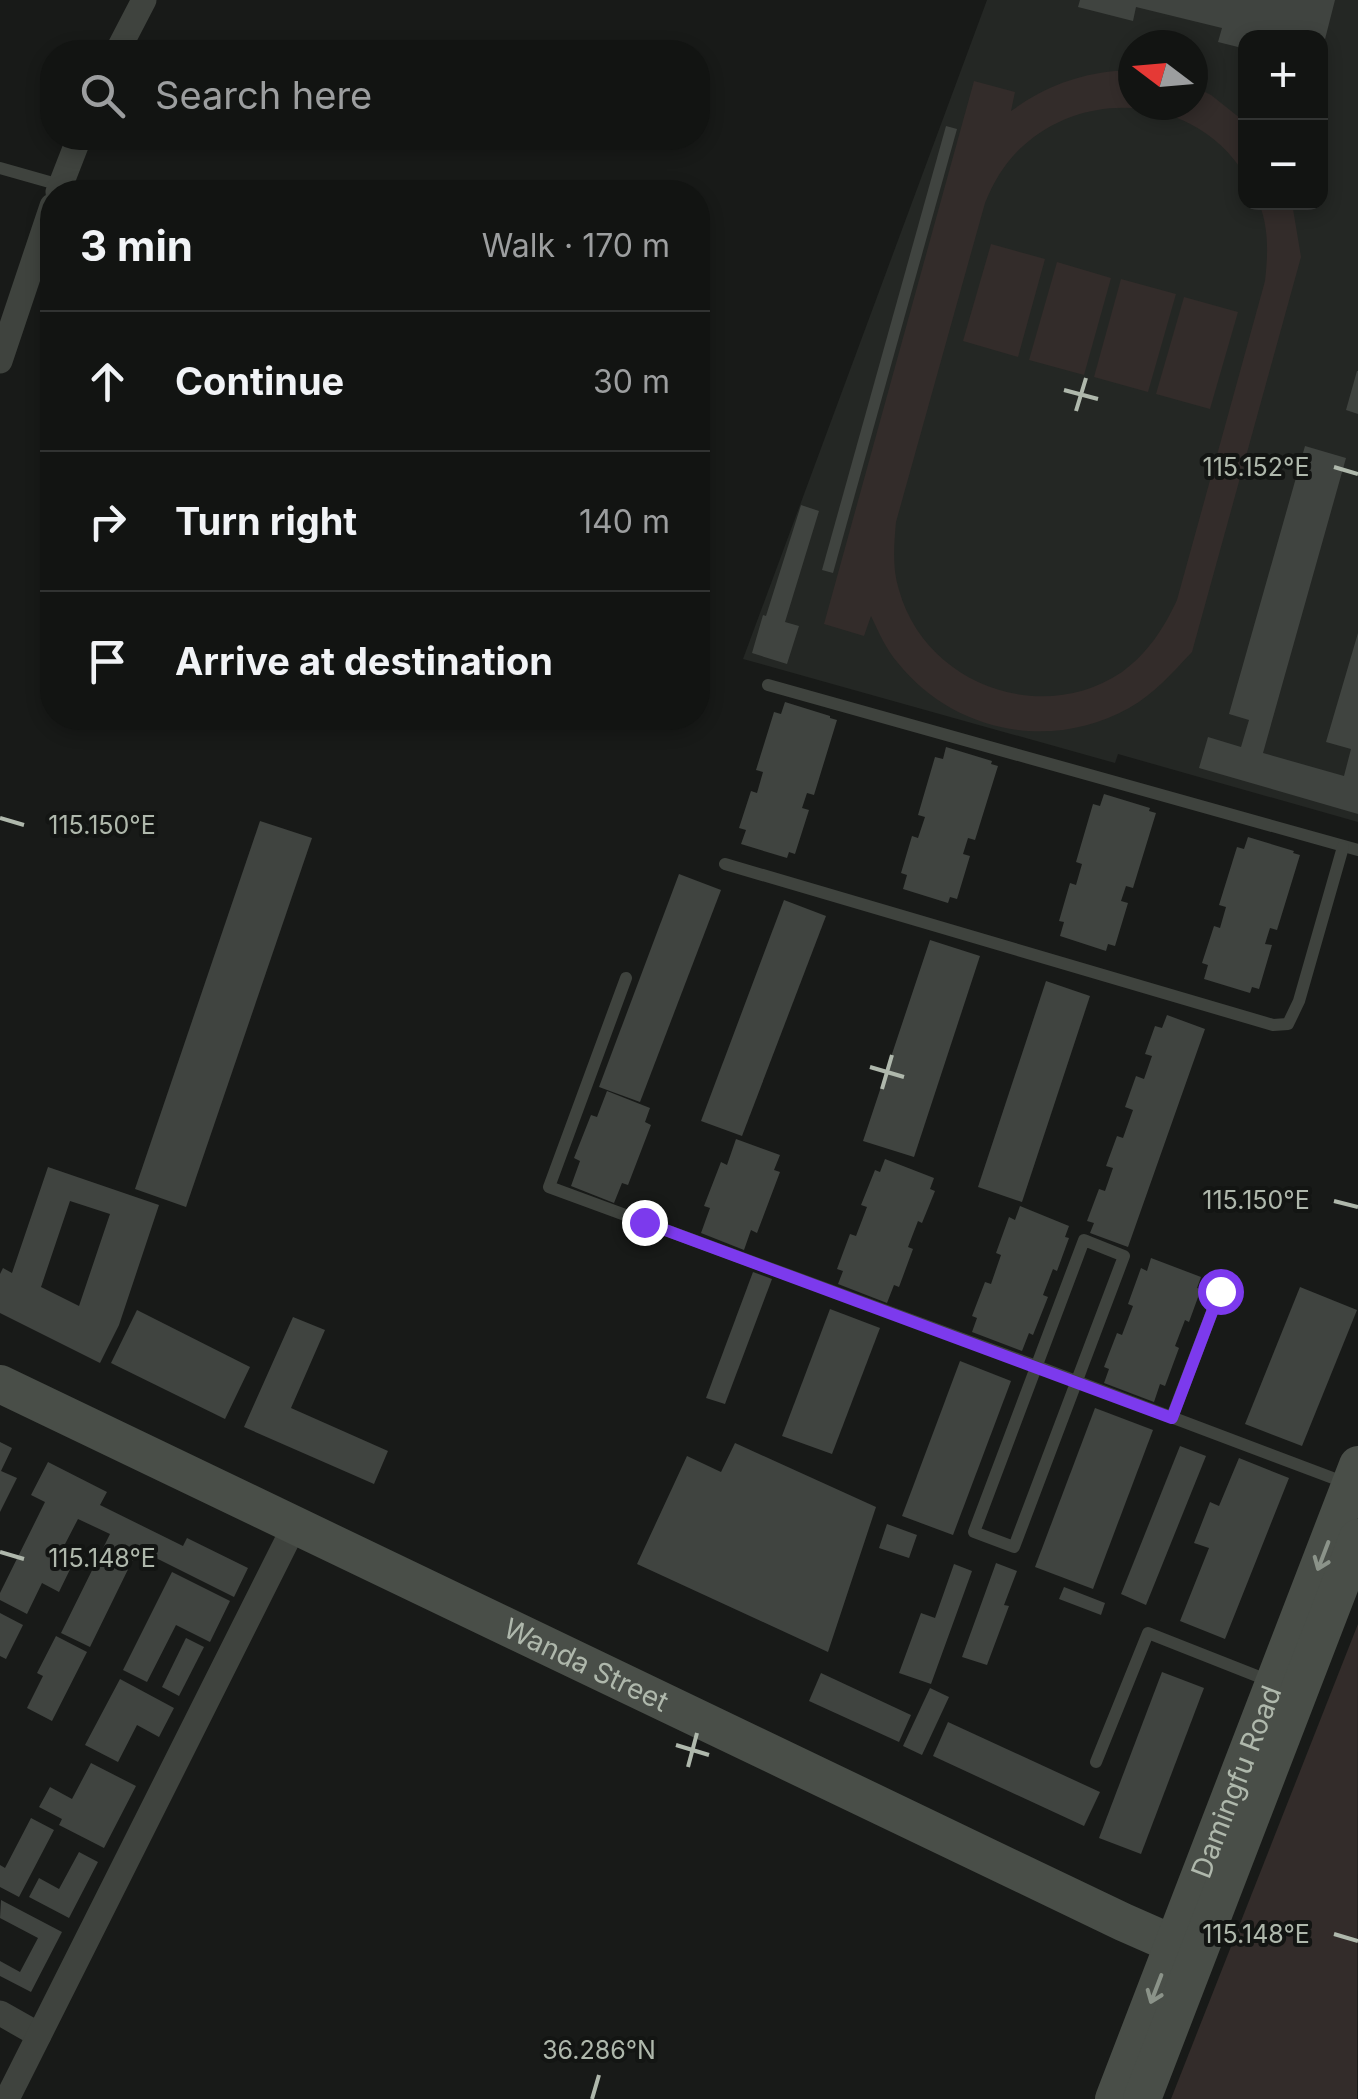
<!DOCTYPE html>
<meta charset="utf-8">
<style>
body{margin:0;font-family:Inter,sans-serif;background:#1b1d1b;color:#f1f3f6}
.controls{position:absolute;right:30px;top:30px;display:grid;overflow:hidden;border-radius:20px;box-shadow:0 5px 15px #0003}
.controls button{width:90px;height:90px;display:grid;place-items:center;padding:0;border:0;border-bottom:2px solid #313332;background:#121412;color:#f1f3f6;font:50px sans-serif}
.compass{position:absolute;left:1118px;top:30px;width:90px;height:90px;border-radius:50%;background:#121412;box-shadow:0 5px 15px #0003;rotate:286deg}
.stop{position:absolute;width:30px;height:30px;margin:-22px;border:8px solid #7c3aed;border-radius:50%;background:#fff}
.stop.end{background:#7c3aed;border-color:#fff;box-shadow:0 2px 10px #0008}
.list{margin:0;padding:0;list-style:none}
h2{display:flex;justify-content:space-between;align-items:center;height:130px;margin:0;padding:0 40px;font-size:42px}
h2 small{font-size:32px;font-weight:400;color:#9c9e9f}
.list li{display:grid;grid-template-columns:65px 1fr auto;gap:30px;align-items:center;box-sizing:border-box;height:140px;padding:0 40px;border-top:2px solid #313332}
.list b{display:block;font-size:38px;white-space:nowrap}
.list em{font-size:32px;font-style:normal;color:#9c9e9f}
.icon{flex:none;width:55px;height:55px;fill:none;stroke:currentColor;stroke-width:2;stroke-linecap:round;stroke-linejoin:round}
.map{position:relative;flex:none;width:1358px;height:2099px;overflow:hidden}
.search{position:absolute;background:#121412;box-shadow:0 5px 15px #0003;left:40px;top:40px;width:670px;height:110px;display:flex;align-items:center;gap:25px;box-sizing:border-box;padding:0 35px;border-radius:40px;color:#9c9e9f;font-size:38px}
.panel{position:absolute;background:#121412;box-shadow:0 5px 15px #0003;left:40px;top:180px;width:670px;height:550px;border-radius:40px}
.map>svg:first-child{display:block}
.built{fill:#242724;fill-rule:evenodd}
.green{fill:#332c2a}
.building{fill:#404440;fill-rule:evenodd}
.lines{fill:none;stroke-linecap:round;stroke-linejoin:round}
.lane{stroke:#3f433e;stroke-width:12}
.street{stroke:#3f433e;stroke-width:25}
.secondary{stroke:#494e48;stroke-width:38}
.oneway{stroke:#8b9389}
.route{stroke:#7c3aed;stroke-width:12}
.ticks{fill:none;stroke:#afb8ac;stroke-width:4}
.labels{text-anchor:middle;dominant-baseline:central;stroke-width:8;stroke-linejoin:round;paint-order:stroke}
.street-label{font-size:28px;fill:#afb8ac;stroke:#131513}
.ticks-label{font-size:25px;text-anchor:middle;fill:#afb8ac;stroke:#131513;stroke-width:8;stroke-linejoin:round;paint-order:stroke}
</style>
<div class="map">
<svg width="1358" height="2099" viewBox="0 0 1358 2099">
<rect width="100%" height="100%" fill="#181a18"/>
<!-- built -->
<path class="built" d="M987,0H1358V822L1118,754L1115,763L743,659ZM1246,38H1320V202H1246ZM1133,45H1193V105H1133Z"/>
<!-- green -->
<g class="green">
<path d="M1115,71H1133V105H1193V86L1211,95L1245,122V175C1198,97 1089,86 1023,146C1005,162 994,181 985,203L896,522C894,545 892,568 899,590C925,684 1041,727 1122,672C1148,653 1164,628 1177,600L1265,281C1268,254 1269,228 1259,203H1292L1301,257L1192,652C1172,673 1154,694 1129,708C1051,752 953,732 898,663C886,649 879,633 871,616L864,636L824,624L974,81L1015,92L1011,111C1043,88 1075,75 1115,71Z"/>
<polygon points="991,244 1045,259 1018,357 963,341"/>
<polygon points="1057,262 1111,278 1084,375 1029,360"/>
<polygon points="1121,279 1176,294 1148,392 1094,377"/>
<polygon points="1184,297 1238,312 1210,409 1156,394"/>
<polygon points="1358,1624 1357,2099 1171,2099"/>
</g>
<!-- building -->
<g class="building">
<polygon points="1080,0 1335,0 1322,51 1320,38 1246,38 1246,49 1218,42 1222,28 1136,7 1133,21 1078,7"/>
<polygon points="946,126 957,129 833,573 822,570"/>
<polygon points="1357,371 1358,371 1358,414 1346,410"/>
<polygon points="1305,446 1346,458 1263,753 1344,776 1351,749 1326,742 1358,633 1358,814 1199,768 1208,737 1241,747 1249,720 1229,714"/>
<polygon points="801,505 819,511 785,622 799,626 787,664 752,653 763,615 766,616"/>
<polygon points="785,702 830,716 830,718 837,720 814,795 807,793 802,808 809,810 795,854 789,852 787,858 741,844 746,830 739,828 751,791 757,793 763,772 756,770 774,712 781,714"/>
<polygon points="946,747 992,761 991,764 998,766 975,840 968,838 963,854 970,856 957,899 950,897 948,903 903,889 907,875 901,873 912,836 918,838 925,817 918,815 935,757 943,759"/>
<polygon points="1104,794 1150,808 1149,811 1156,813 1133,888 1126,886 1121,901 1128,903 1115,946 1108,944 1106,951 1060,936 1064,922 1059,921 1070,883 1076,885 1082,864 1076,862 1093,804 1100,806"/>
<polygon points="260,821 312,838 186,1207 135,1189"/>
<polygon points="1248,837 1294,851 1293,853 1300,855 1277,930 1270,928 1265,944 1272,945 1259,989 1252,987 1250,993 1204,979 1208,965 1202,963 1214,926 1220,928 1226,907 1219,905 1237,847 1244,849"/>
<polygon points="679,874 721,890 640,1102 599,1087"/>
<polygon points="784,900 826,916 742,1136 701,1121"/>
<polygon points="930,940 980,956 914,1157 863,1141"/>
<polygon points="1046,981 1090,996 1022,1202 978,1187"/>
<polygon points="1167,1015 1205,1029 1128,1247 1090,1233 1094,1223 1087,1221 1099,1189 1105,1191 1113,1168 1106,1166 1117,1136 1123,1138 1133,1110 1125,1107 1136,1076 1144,1079 1152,1056 1145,1054 1155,1026 1162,1028"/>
<polygon points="607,1091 650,1108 645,1122 651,1125 628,1185 622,1183 614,1203 571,1186 580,1161 574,1158 591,1115 597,1117"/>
<polygon points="736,1139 780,1155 774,1170 780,1172 757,1233 751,1230 744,1250 701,1233 710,1208 704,1206 721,1162 727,1165"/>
<polygon points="885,1159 934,1178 930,1189 935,1191 922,1223 918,1221 908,1247 913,1249 899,1287 894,1285 887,1303 838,1284 843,1271 837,1269 850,1234 856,1236 867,1207 861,1205 875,1170 880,1172"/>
<path d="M48,1167L159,1205L119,1325L100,1363L0,1313V1274L3,1268L12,1273ZM70,1201L110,1214L79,1306L41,1287Z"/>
<polygon points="1020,1206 1069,1226 1065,1237 1069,1238 1057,1271 1053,1269 1043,1295 1048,1297 1033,1335 1029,1333 1022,1351 972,1332 977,1318 972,1316 985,1282 991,1284 1001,1255 996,1253 1009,1217 1015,1220"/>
<polygon points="1151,1258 1201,1277 1197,1288 1201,1289 1189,1322 1185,1320 1175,1346 1179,1348 1165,1386 1160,1384 1154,1402 1104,1383 1109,1369 1104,1367 1117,1333 1122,1335 1133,1306 1128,1304 1141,1268 1147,1271"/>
<polygon points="753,1272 772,1279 725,1404 706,1398"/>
<polygon points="1300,1287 1357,1310 1302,1446 1245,1424"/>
<polygon points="830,1309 880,1328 832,1454 782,1436"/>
<polygon points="137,1310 250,1367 225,1419 111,1363"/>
<polygon points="293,1317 325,1330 291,1408 388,1451 374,1484 244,1427"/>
<polygon points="960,1361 1011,1381 953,1535 902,1516"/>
<polygon points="1095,1408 1153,1430 1093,1589 1035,1567"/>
<polygon points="0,1442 12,1448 1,1471 17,1478 0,1512"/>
<polygon points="735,1443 876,1507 828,1652 637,1564 687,1456 721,1472"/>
<polygon points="1180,1446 1206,1456 1146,1605 1121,1594"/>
<polygon points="1239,1458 1289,1478 1225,1639 1180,1621 1209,1548 1194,1543 1210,1502 1219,1506"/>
<polygon points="48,1462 107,1492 100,1505 183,1546 187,1538 248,1568 234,1597 138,1549 90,1647 61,1633 110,1534 78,1519 64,1546 78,1553 59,1592 42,1583 27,1614 0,1600 0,1593 45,1502 31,1495"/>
<polygon points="887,1524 917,1535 909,1558 879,1548"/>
<polygon points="996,1563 1017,1571 1004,1605 1009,1606 987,1665 962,1657"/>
<polygon points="954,1564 972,1571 931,1684 899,1673 921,1613 935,1618"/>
<polygon points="172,1572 230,1601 210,1642 176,1625 147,1682 123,1670"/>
<polygon points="1064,1587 1105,1603 1101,1615 1059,1599"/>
<polygon points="0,1613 23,1625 6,1659 0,1656"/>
<polygon points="56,1636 87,1652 52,1721 27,1708 43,1676 37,1673"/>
<polygon points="186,1638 204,1647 179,1696 162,1687"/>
<polygon points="1162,1672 1204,1688 1141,1854 1099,1838"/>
<polygon points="821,1673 911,1715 899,1742 809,1701"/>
<polygon points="120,1679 174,1708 159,1737 137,1725 118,1762 85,1745"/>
<polygon points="930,1688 949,1697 922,1755 903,1746"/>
<polygon points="948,1722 1100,1792 1084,1826 933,1756"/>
<polygon points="91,1763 136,1786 104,1848 59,1825 62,1819 39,1807 50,1787 72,1799"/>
<polygon points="31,1818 54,1830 19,1897 0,1887 0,1865 5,1868"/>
<polygon points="79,1852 98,1862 69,1918 29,1897 39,1878 59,1889"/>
<polygon points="1,1900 62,1932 31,1992 0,1976 0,1961 20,1972 38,1938 0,1918"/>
</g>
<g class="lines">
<!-- lane -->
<g class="lane">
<polyline points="0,168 60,185"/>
<polyline points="768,685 1358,850"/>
<polyline points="725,864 1273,1025 1288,1024 1299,1001 1343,847"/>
<polyline points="626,978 549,1187 1036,1366 1346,1483"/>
<polygon points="1084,1240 1124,1256 1014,1547 974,1532"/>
<polyline points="1172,1417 1220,1291"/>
<polyline points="1096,1762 1148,1633 1272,1682"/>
</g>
<!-- street -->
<g class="street">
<polyline points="117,52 144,0"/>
<polyline points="58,192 79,138"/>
<polyline points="0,361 52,206"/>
<polyline points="0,2013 39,2035"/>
<polyline points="7,2099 295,1525"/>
</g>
<!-- secondary -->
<g class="secondary">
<path id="s1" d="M0,1384L1123,1922L1173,1944"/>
<path id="s2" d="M1114,2099L1358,1465"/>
<polyline points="1142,2099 1358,1538"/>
</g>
</g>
<!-- one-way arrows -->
<defs><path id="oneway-shaft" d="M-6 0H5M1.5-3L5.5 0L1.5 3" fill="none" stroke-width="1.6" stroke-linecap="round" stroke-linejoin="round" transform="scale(2.5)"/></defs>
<g class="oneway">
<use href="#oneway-shaft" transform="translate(1323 1556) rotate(111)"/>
<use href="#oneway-shaft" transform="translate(1156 1989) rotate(111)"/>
</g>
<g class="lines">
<!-- route -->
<polyline class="route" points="644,1222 1172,1418 1220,1291"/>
</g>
<!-- ticks -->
<path class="ticks" d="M1064,390L1098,399M1076,411L1086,378M1334,467L1358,474M0,818L24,825M870,1067L904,1077M882,1089L892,1055M1334,1201L1358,1207M0,1552L24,1559M676,1745L709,1755M688,1767L697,1733M1334,1934L1358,1941M592,2099L599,2075"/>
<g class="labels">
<!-- street labels -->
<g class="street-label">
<text stroke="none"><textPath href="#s1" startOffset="650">Wanda Street</textPath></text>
<text stroke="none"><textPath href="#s2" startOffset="340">Damingfu Road</textPath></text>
</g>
</g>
<g class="ticks-label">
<text x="1256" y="476">115.152°E</text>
<text x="102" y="834">115.150°E</text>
<text x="1256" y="1209">115.150°E</text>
<text x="102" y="1567">115.148°E</text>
<text x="1256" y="1943">115.148°E</text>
<text x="599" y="2059">36.286°N</text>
</g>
</svg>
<div class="controls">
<button>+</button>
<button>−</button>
</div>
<svg class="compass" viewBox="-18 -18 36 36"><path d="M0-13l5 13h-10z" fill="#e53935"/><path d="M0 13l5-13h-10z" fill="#9c9e9f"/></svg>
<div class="stop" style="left:1220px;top:1291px"></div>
<div class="stop end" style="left:644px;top:1222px"></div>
<div class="search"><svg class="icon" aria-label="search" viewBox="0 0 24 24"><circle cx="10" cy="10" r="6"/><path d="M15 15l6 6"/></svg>Search here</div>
<section class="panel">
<h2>3 min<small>Walk · 170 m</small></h2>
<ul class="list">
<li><svg class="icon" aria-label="ahead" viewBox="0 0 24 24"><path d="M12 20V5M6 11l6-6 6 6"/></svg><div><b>Continue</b></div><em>30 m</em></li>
<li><svg class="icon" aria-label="right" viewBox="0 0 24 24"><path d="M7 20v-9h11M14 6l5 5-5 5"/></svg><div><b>Turn right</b></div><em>140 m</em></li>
<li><svg class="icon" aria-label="arrive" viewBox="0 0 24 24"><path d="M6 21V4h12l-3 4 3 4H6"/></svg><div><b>Arrive at destination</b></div></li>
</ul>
</section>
</div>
